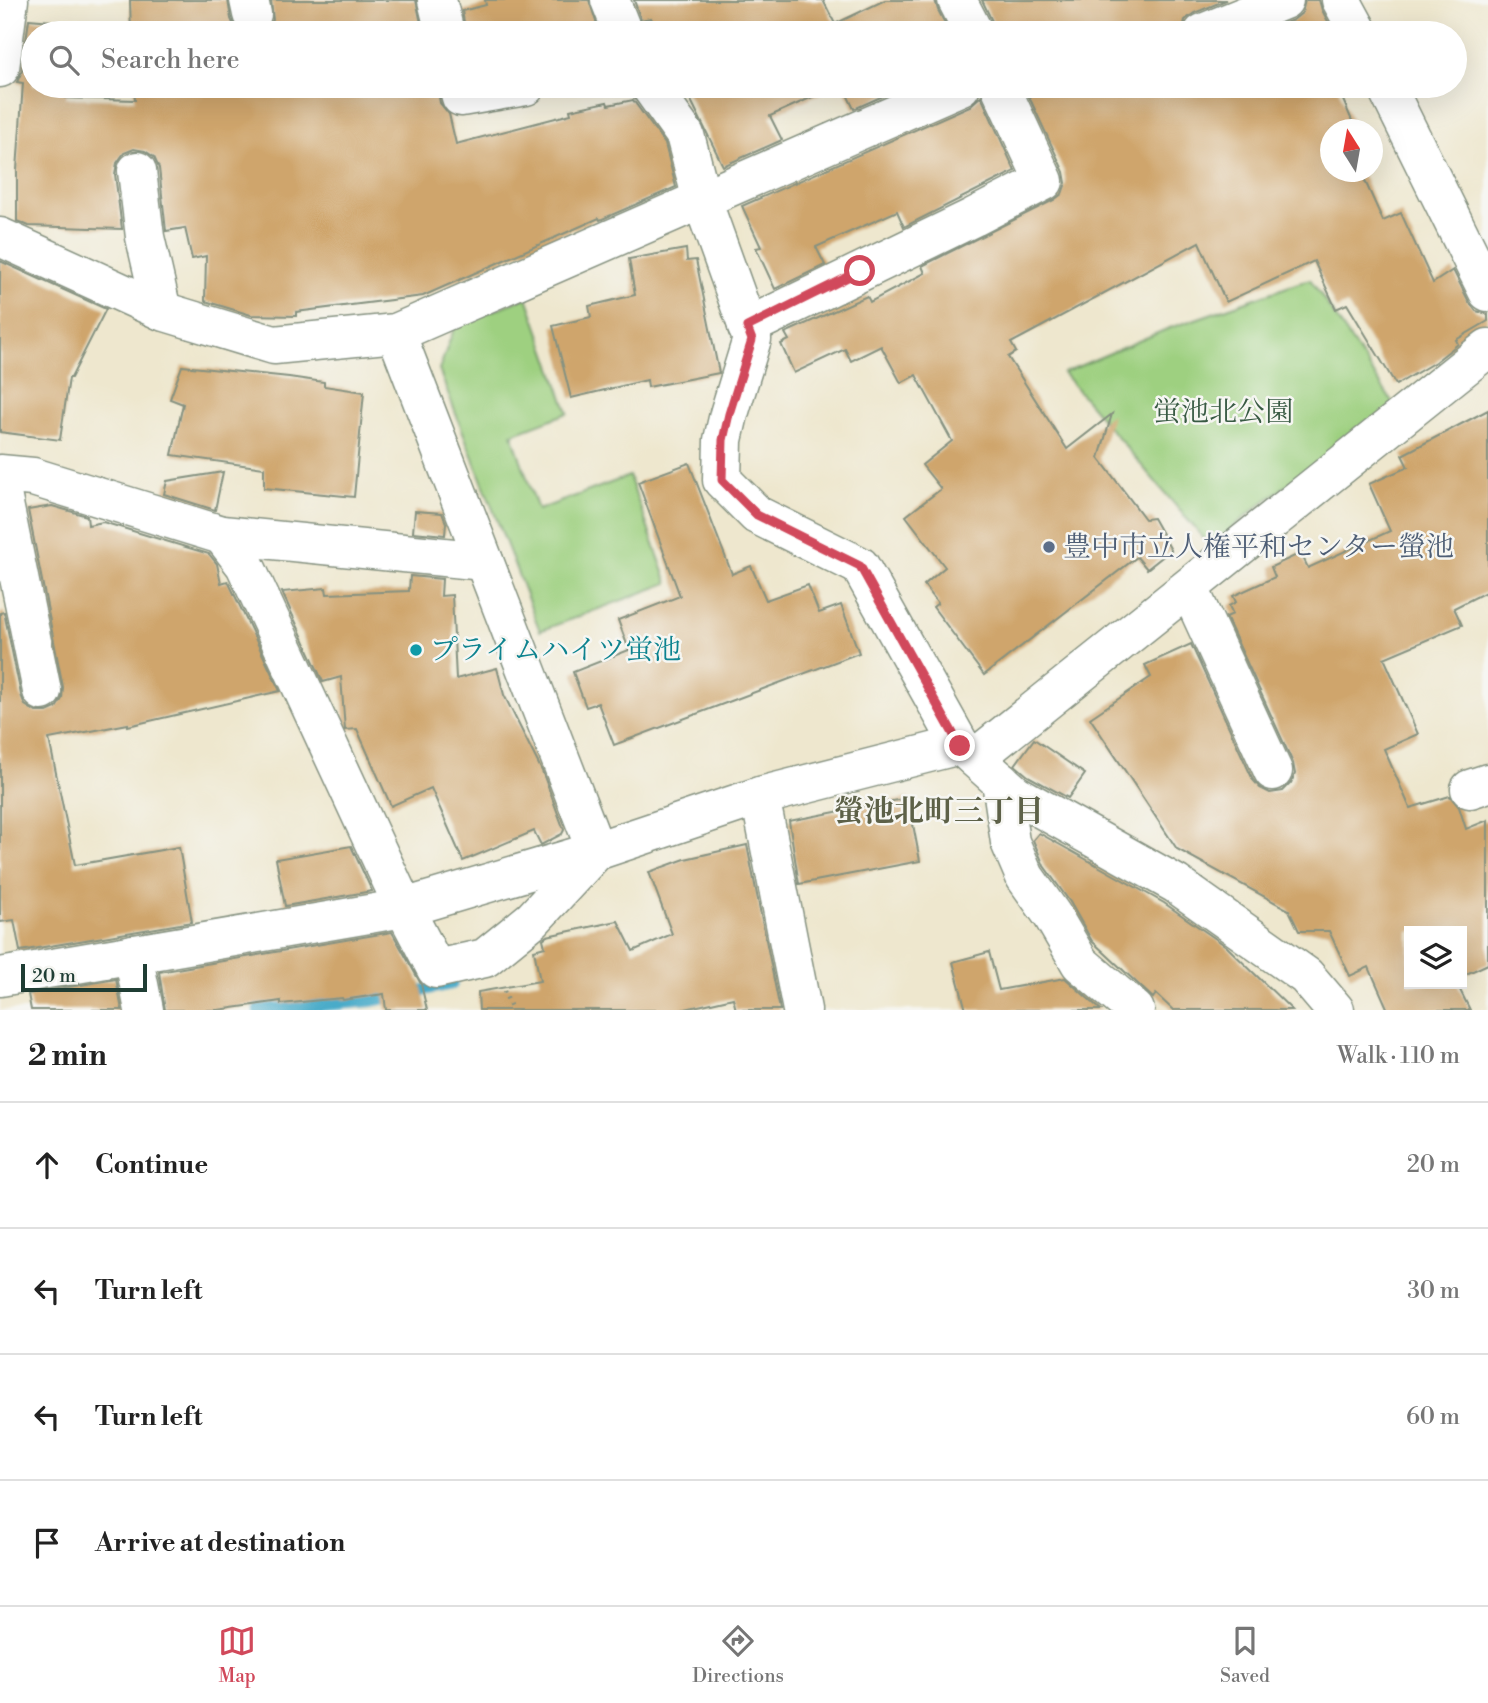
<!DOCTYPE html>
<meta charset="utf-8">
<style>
body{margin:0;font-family:"Libre Bodoni","Noto Serif JP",serif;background:#f2f2f2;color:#222}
.controls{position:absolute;right:21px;bottom:21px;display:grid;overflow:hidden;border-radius:0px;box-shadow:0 7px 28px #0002}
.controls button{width:63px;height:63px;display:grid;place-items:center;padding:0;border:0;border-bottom:2px solid #e0e0e0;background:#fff;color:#222;font:35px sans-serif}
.compass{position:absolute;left:1320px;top:119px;width:63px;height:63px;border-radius:50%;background:#fff;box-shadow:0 7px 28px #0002;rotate:349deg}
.scale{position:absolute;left:21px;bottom:18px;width:126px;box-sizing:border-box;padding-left:7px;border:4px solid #1f3d34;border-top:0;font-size:19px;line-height:24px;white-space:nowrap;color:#1f3d34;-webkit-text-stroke:5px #f6f6f2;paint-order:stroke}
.stop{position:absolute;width:21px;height:21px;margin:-16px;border:5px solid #d1495b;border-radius:50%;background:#fff}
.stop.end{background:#d1495b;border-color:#fff;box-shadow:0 2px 7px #0008}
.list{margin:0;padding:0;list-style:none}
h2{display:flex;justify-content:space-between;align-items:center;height:91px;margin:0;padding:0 28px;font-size:30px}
h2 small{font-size:23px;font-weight:400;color:#767676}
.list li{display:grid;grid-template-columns:46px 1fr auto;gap:21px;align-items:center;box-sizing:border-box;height:126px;padding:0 28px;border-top:2px solid #e0e0e0}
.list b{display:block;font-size:26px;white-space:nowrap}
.list em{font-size:23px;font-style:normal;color:#767676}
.icon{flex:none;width:38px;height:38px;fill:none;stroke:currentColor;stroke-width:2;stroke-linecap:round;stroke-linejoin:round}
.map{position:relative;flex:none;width:1488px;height:1010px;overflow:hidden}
.search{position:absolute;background:#fff;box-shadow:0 7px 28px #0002;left:21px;right:21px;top:21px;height:77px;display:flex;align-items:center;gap:18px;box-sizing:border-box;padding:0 24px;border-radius:38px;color:#767676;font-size:26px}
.sheet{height:595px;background:#fff}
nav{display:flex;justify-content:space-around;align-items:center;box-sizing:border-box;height:98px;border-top:2px solid #e0e0e0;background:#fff;font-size:19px;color:#767676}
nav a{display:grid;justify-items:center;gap:4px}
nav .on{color:#d1495b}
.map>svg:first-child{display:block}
.green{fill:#9ed080;stroke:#5e865a;stroke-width:2}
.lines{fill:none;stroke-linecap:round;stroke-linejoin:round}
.stream{stroke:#4aabc9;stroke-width:12}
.building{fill:#cfa56c}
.minor-casing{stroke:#869281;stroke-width:41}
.path{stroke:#869281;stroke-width:4.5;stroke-dasharray:2 5;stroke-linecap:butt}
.minor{stroke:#fff;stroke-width:38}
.route{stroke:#d1495b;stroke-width:9}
.service-dot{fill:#5c6f8a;stroke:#f6f6f2;stroke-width:2.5}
.culture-dot{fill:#0f9aa8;stroke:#f6f6f2;stroke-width:2.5}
.labels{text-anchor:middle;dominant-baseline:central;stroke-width:5;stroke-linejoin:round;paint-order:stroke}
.park-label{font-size:28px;fill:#385a43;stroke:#f6f6f2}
.service-label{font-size:28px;fill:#4e5e75;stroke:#f6f6f2;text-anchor:start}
.culture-label{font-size:28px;fill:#0d838f;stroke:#f6f6f2;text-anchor:start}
.neighbourhood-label{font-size:30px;font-weight:bold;fill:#5d6148;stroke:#f6f6f2}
</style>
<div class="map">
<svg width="1488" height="1010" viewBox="0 0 1488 1010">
<rect width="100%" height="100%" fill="#f6f6f2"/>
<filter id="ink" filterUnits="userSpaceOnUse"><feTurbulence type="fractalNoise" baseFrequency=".0143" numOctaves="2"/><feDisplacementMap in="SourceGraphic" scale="14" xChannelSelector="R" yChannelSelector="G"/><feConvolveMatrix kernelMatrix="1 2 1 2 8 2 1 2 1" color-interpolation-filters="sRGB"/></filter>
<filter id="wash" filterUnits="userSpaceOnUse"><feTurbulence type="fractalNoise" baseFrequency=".00686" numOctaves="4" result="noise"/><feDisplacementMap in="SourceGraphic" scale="28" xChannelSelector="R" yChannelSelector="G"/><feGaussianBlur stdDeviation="1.57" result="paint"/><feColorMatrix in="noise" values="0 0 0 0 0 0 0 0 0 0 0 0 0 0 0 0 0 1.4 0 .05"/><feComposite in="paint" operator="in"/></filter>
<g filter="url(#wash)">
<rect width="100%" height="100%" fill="#eee7ce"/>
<!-- green -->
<g class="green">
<polygon points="1310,279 1395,406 1261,504 1210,546 1063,373 1167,329"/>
<polygon points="527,297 568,413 512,434 538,510 629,476 668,583 540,631 439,370 455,326"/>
</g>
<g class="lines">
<!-- stream -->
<polyline class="stream" points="259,1010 372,1001 452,984"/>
</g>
<g id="blocks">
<!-- building -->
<g class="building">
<polygon points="130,0 228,0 231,19 235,28 243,33 131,33"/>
<polygon points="271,0 416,0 423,33 261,33 267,30 273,20"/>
<polygon points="485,0 589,0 599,31 592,33 466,33 462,11 486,5"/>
<polygon points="634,0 823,0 835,24 885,0 935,0 938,10 950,33 659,33 651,18 641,20"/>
<polygon points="982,0 1226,0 1194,13 1185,20 1182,33 996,33 993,23"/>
<polygon points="1305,0 1319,0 1322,10 1334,33 1260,33 1293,20 1302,13"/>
<polygon points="29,19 75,23 74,33 33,33 33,86 68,86 66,98 135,100 134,86 437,86 440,103 449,114 456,144 571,114 570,110 607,102 608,105 633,100 665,144 676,187 600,220 599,218 423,296 296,312 296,316 251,315 205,301 206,256 192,259 185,228 166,231 159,168 154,157 145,151 134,149 124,153 117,163 115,174 122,229 29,226 17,221 17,170 23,83 17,82 22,71"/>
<polygon points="684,86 837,86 770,116 782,140 723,166"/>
<polygon points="843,86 889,86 892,92 854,109"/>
<polygon points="1024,86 1337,86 1356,130 1331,130 1331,172 1361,172 1383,221 1401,213 1433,283 1453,270 1469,302 1476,311 1488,314 1488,321 1456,340 1458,344 1435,362 1396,385 1347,304 1336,309 1314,261 1226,302 1199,242 1011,343 1016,352 1008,357 1067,449 1112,414 1099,458 1145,519 1153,518 1171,550 1147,569 1137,557 984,675 933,607 938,603 924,585 945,567 906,516 941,489 922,465 952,441 916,375 901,383 881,346 851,361 845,349 794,373 781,344 789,340 785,333 867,296 870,302 925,273 922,266 1054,200 1062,194 1066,183 1064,172"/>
<polygon points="981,96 1015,171 904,227 897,211 816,247 825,265 775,289 756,248 761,247 742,206 970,106"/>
<polygon points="686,249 687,261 696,260 719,373 648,387 647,380 571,398 553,326 591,317 589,306 635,295 629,259"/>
<polygon points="0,261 106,309 71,378 69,378 60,440 0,432"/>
<polygon points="182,366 289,377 324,382 324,386 364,392 354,497 264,488 264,468 172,455 183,404 170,399"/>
<polygon points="1488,410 1488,591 1454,608 1462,625 1384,658 1418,734 1384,749 1410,808 1450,796 1459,807 1466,829 1488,820 1488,964 1462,976 1462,931 1409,931 1409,984 1457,984 1470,1010 1388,1010 1369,967 1350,976 1329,931 1299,931 1289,910 1177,849 1090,718 1151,677 1145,665 1191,644 1253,780 1260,788 1270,793 1283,791 1291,783 1295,774 1293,763 1226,617 1233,614 1229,606 1236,602 1233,596 1275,577 1271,567 1301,553 1308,568 1390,531 1369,484 1408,467 1402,455"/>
<polygon points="689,463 732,574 751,566 766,600 808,585 819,613 841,605 859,653 614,745 598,703 586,707 573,672 629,650 618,620 680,596 638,482"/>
<polygon points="223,472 215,510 164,494 167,481"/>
<polygon points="52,506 87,516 88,525 103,522 209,554 217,564 221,583 228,581 280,691 128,726 128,724 49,739 75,865 179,847 192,922 20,951 14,920 0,922 0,613 4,612 21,695 25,705 36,712 47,712 56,708 62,699 63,687 28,510"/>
<polygon points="415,511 442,513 446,523 445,535 413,532"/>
<polygon points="410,576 442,579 441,596 452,595 456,679 497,668 504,695 542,771 564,830 562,834 541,845 534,831 463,861 431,788 391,806 357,729 345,730 341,677 323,682 282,592 326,588 327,594 409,591"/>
<polygon points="1034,739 1085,774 1068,798 1028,776 1015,765"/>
<polygon points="908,798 920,861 799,884 789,821"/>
<polygon points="1039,833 1164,903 1226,946 1292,1010 1173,1010 1156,994 1153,998 1092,941 1070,902 1044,866 1033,840"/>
<polygon points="747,845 780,1010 736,1010 733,998 681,1010 479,1010 478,992 540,981 534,950 545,947 543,939 547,936 618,921 633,951 672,934 649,872 685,859"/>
<polygon points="351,846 372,891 285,906 276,859"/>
<polygon points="392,932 421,984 427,1010 386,1010 384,994 343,1000 342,998 281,1004 281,1001 218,1010 165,1010 159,972"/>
<polygon points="989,952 999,990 1065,978 1101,1010 966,1010 953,962"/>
<polygon points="116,979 122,1010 31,1010 28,994"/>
</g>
</g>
</g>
<g filter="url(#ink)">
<use href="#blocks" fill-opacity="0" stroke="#869281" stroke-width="2"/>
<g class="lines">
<defs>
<g id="minor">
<polyline points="249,0 252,14"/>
<polyline points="437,0 445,33"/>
<polyline points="610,0 623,33"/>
<polyline points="957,0 974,33"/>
<polyline points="1341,0 1359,33"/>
<polyline points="1203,33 1284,0"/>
<polyline points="0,68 9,0"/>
<polyline points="458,86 461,97 526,86"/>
<polyline points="650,86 685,135 702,200 752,339 729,414 723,440 722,480 757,515 860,566 960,745"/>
<polyline points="1386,86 1488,292"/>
<polyline points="137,171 145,237 162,311"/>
<polyline points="0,237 162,311 274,345 396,333 961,86"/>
<polyline points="747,327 974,217 1044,181 1000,86"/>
<polyline points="0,474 33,477 222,535 484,561"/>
<polyline points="0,484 42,691"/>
<polyline points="222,535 245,565 404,908 436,969 485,958 533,919 596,851 396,333"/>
<polyline points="1189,588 1273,771"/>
<polyline points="975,758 1488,348"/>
<polyline points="1001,781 1010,842 1025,877 1052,915 1080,963 1135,1010"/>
<polyline points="1470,789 1488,783"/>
<polyline points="760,796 802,1010"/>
<polyline points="133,954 144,1010"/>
<polyline points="0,977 404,908 596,851 760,796 960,745 1015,794 1176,884 1306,976 1335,1010"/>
</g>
</defs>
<!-- minor casing -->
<use href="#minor" class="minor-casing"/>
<!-- path -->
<polyline class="path" points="504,991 512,1010"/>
<!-- minor -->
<use href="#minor" class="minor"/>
</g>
</g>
<g class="lines" filter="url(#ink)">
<!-- route -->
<polyline class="route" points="860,271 747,327 752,340 729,414 723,440 722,480 757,515 860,566 960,746"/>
</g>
<!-- markers -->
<circle class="service-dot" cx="1049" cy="547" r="7"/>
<circle class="culture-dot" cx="416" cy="650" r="7"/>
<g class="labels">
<!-- park labels -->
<g class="park-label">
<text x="1223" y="412">蛍池北公園</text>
</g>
<!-- service labels -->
<g class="service-label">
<text x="1063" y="547">豊中市立人権平和センター螢池</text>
</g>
<!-- culture labels -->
<g class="culture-label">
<text x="430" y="650">プライムハイツ蛍池</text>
</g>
<!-- neighbourhood labels -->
<g class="neighbourhood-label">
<text x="939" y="812">螢池北町三丁目</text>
</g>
</g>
</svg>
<div class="controls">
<button><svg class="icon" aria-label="layers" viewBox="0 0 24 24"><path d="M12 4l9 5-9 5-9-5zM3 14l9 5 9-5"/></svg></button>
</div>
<svg class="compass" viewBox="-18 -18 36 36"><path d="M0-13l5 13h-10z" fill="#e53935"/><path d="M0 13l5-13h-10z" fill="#767676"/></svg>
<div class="scale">20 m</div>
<div class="stop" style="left:860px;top:271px"></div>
<div class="stop end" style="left:960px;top:746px"></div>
<div class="search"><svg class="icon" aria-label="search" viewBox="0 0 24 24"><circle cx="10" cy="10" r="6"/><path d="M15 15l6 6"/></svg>Search here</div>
</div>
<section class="sheet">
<h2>2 min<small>Walk · 110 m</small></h2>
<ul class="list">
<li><svg class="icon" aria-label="ahead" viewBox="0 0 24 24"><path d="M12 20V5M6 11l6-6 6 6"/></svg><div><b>Continue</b></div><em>20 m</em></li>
<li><svg class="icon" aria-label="left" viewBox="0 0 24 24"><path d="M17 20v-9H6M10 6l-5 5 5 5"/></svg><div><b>Turn left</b></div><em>30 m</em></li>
<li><svg class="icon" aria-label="left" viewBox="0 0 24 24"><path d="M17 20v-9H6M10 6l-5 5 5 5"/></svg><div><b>Turn left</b></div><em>60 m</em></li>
<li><svg class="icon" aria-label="arrive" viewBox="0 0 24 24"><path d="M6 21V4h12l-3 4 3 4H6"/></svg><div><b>Arrive at destination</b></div></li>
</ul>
</section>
<nav>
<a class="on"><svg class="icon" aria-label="map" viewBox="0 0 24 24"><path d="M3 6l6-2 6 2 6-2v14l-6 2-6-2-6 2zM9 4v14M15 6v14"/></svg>Map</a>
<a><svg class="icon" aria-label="directions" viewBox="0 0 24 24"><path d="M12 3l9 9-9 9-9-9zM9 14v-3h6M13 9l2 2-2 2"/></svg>Directions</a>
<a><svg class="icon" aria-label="saved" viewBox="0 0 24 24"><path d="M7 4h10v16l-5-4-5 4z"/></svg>Saved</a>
</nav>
